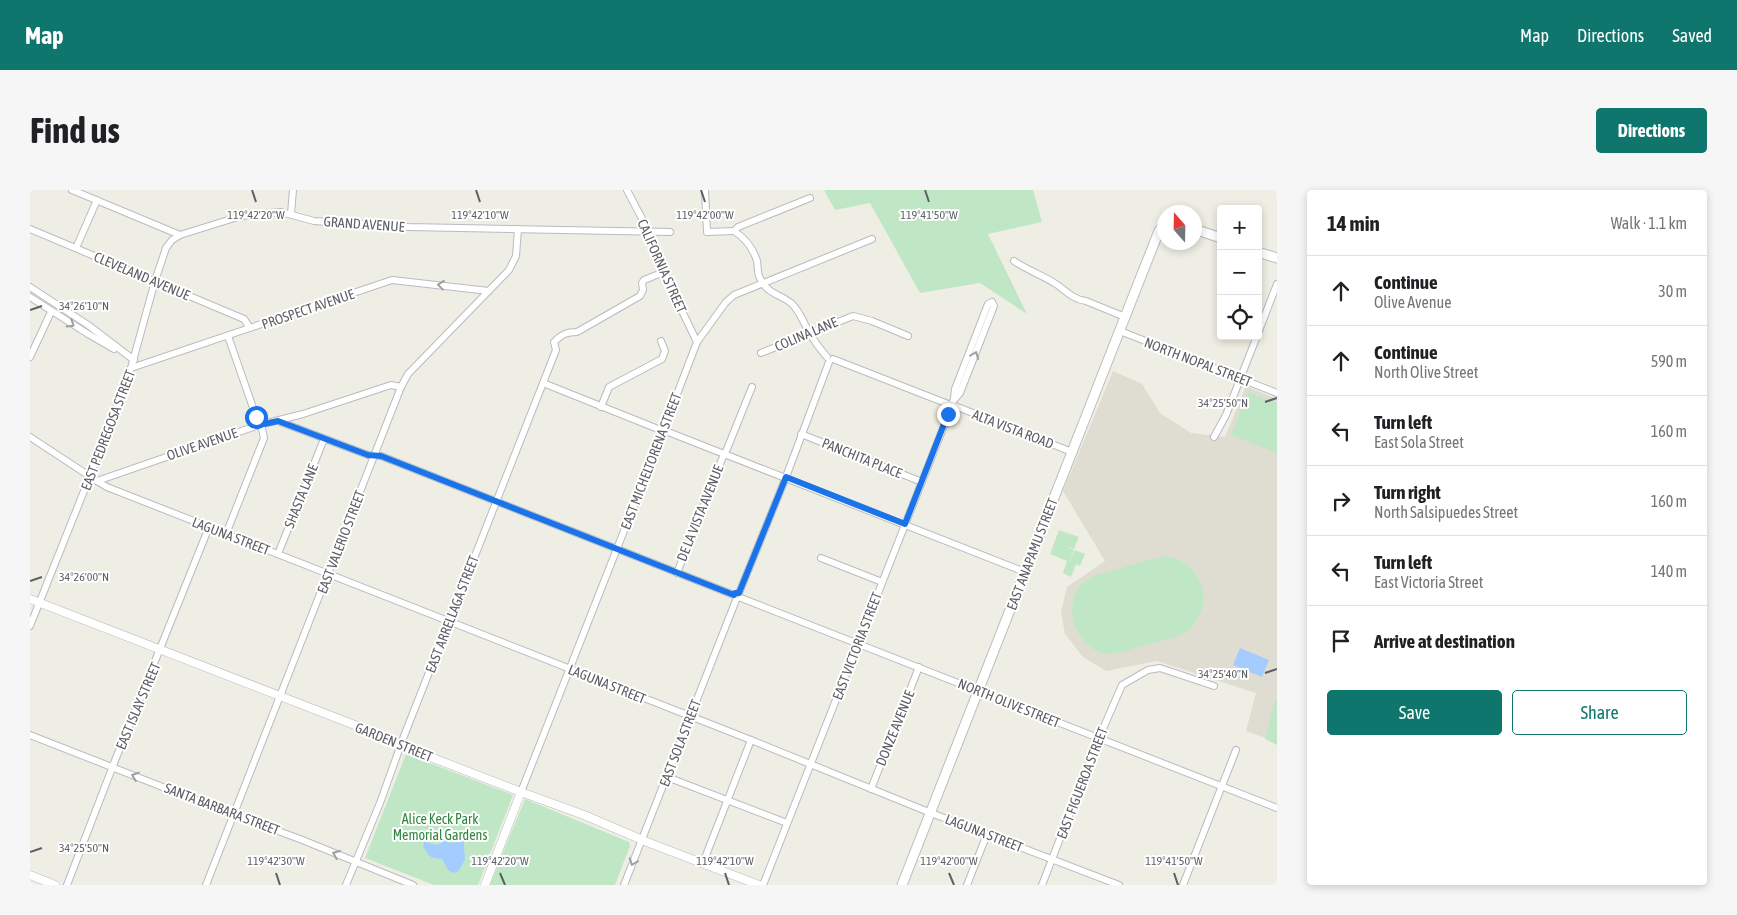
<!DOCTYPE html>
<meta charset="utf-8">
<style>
body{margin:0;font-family:"Asap Condensed",sans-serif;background:#f6f6f6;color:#202124}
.controls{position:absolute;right:15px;top:15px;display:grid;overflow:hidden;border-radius:5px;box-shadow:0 2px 8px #0003}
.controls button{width:45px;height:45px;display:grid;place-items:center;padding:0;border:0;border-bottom:1px solid #e0e0e0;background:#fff;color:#202124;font:25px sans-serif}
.compass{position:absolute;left:1127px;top:15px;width:45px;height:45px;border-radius:50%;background:#fff;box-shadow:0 2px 8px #0003;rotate:340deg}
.stop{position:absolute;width:15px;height:15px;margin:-11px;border:4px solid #1a73e8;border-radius:50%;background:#fff}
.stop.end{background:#1a73e8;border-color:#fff;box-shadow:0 1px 5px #0008}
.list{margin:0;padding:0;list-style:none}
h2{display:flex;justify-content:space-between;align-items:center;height:65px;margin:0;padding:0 20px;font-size:21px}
h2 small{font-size:16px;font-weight:400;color:#757577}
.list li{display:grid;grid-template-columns:32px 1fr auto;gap:15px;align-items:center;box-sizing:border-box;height:70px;padding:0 20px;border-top:1px solid #e0e0e0}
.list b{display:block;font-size:19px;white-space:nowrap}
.list p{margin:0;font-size:16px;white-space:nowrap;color:#757577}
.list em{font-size:16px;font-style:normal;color:#757577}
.actions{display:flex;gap:10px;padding:15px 20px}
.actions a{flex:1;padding:11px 0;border:1px solid #0f766e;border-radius:5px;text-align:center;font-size:18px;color:#0f766e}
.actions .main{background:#0f766e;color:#fff}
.icon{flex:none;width:28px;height:28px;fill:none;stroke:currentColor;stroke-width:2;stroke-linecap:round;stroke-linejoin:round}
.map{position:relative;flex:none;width:1247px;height:695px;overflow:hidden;border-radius:5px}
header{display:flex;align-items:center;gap:30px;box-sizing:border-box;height:70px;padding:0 25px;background:#0f766e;color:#fff}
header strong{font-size:24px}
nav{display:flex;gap:28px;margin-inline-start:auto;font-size:18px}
.intro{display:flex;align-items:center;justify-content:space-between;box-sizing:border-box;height:120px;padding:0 30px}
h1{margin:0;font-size:35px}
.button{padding:12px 22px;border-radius:5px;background:#0f766e;color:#fff;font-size:18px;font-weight:700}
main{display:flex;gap:30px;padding:0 30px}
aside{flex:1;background:#fff;border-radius:5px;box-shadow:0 2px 8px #0003}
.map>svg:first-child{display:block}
.education{fill:#dfddd2}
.green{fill:#c0e7c5}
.water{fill:#a4ccff}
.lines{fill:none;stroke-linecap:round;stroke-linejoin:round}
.minor-casing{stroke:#b9bbc0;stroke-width:8}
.tertiary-casing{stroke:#b9bbc0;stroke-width:9}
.secondary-casing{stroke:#b9bcc2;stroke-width:11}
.minor{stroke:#fff;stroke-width:6}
.tertiary{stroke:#fff;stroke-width:8}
.secondary{stroke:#fff;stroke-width:9}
.oneway{stroke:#9d9fa3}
.route{stroke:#1a73e8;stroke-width:6}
.ticks{fill:none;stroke:#5c5f65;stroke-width:2}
.labels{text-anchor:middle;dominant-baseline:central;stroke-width:4;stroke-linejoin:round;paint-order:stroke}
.street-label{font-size:14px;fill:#5c5f65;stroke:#fff}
.park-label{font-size:14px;fill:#328540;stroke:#fff}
.ticks-label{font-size:12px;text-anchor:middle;fill:#5c5f65;stroke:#fff;stroke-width:4;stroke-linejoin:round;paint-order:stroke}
</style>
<header>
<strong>Map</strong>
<nav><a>Map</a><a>Directions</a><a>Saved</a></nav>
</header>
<div class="intro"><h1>Find us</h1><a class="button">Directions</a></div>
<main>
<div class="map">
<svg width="1247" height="695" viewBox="0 0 1247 695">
<rect width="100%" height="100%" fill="#efeee4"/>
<!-- education -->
<polygon class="education" points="1083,181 1112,194 1130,223 1161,243 1195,247 1216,196 1247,209 1247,552 1216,541 1226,503 1127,471 1076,481 1053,467 1035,444 1031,422 1037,397 1075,371 1033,301"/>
<!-- green -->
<g class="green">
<polygon points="794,0 1003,0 1012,32 958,44 997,124 950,93 890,103 840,13 805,20"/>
<polygon points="1218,202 1247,213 1247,263 1201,245"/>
<polygon points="1029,340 1049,347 1044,359 1033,355 1044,360 1039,372 1045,360 1055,364 1050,376 1046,374 1041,387 1033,383 1037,371 1020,364"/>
<path d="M1133,366C1151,369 1160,373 1169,390C1179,408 1172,431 1154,443C1145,449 1125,452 1114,455C1101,459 1087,465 1073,463C1058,460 1044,442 1043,427C1040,409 1047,395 1063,386Z"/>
<polygon points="1247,510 1247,555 1235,549 1244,513"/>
<polygon points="376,564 483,605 448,695 404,695 335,668"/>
<polygon points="495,609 599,652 600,656 585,695 460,695"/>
</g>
<!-- water -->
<g class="water">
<polygon points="1210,458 1239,470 1232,487 1203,475"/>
<path d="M431,646H434C434,654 434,661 435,670L428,682C417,685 417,676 412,669L403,668L398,665L393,656L395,651C402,655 411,657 414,649L417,648L420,653L428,652Z"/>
</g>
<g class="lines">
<defs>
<g id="minor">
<polyline points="42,0 150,45 211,26 251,22 284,31 379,37 640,42"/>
<polyline points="597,0 619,42 640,96 667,152"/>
<polyline points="675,0 677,42 704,41 708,37 780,8"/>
<polyline points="261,24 263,0"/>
<polyline points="0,39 214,129 220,138"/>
<path d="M704,41C715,48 723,58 727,71C728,77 727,85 731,90C737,103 751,105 761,113C770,121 773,132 779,142C784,151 791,160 797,167"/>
<polyline points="46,58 67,10"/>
<path d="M984,71C997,80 1012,85 1026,94C1035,100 1044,110 1056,111L1095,127"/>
<polyline points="0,97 58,135 104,170"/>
<polyline points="0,107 58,144 84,159"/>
<polyline points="1090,141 1247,203"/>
<polyline points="1228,143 1247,94"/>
<polyline points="198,146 229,235"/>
<polyline points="731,163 823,126 842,131 878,146"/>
<polyline points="0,167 21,122"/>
<polyline points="803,169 918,214"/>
<polyline points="101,178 362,90 459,101"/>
<polyline points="513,193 633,241"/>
<polyline points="923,211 930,203 964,116 962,112 958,114 925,199 924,208"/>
<polyline points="925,216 1042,262"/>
<polyline points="571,217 579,197 632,169 635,161 631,151"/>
<polyline points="248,231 338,265 351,266 704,405"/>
<polyline points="633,240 995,382"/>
<polyline points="771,244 892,292"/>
<polyline points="0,247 67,291 229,235 273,224 361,195 371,197"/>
<polyline points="1184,247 1196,225 1227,146"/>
<polyline points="695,264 722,197"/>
<polyline points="67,291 77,297 721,550 901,623 1089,695"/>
<polyline points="196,344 234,248 231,234"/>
<polyline points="248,364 294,249"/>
<polyline points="791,368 852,392"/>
<polyline points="647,383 694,264"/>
<polyline points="709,403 756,287 799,172"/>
<polyline points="711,408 1247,618"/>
<polyline points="0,436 60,286 101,178 125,91 136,58 142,50 150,45"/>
<polyline points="0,545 204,625 270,649 383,695"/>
<polyline points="637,587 757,633"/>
<polyline points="841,599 889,477"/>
<polyline points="491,602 618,280 667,152 696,112 704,105 842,49"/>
<polyline points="673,673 721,550"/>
<polyline points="37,695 86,568 179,337"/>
<polyline points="176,695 371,197 378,184 479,80 486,66 488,39"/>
<path d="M316,695L350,613L374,546L526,160L524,152C532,144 537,142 547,142L610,106L613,100L612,93L614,90L634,82"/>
<polyline points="594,695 706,410"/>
<polyline points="733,695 921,218"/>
<polyline points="937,695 957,644"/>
<polyline points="1012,695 1069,548 1092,495 1118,480 1130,478 1184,496"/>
<polyline points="1153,695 1206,560"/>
</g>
<g id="tertiary">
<polyline points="0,409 335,539 377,558 491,602 554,625 617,652 729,695"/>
<polyline points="0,685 25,695"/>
<polyline points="455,695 491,602"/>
</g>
<g id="secondary">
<polyline points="1164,39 1191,48"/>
<polyline points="1228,62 1247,68"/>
<polyline points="872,695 1106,99 1129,41 1134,35"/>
</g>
</defs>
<!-- minor casing -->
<use href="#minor" class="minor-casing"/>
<!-- tertiary casing -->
<use href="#tertiary" class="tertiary-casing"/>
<!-- secondary casing -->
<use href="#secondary" class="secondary-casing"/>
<!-- minor -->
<use href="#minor" class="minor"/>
<!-- tertiary -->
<use href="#tertiary" class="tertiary"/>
<!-- secondary -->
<use href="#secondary" class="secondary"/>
</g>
<!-- one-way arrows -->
<defs><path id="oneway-chevron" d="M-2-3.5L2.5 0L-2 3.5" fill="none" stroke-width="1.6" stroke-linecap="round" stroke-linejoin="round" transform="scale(1.25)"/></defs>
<g class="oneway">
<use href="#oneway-chevron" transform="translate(411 95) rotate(-173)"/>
<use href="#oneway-chevron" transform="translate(41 134) rotate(32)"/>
<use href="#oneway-chevron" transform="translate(945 165) rotate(-69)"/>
<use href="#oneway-chevron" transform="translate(105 586) rotate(-160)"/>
<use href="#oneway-chevron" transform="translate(306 664) rotate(-157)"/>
<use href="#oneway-chevron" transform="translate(603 672) rotate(111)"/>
</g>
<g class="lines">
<!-- route -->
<polyline class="route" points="226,227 229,235 248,231 338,265 351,266 704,405 705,403 709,403 756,287 875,334 918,224"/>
</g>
<!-- ticks -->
<path class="ticks" d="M222,0L226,12M446,0L450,12M671,0L675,12M895,0L899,12M0,120L12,116M1235,212L1247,208M0,391L12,387M1235,483L1247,479M0,662L12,658M246,683L250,695M470,683L475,695M695,683L699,695M919,683L924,695M1144,683L1148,695"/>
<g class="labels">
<!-- street labels -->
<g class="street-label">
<text transform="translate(334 34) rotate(4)">GRAND AVENUE</text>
<text transform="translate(632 76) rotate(66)">CALIFORNIA STREET</text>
<text transform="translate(112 86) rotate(23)">CLEVELAND AVENUE</text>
<text transform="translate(278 119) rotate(-19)">PROSPECT AVENUE</text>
<text transform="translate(776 144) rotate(-23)">COLINA LANE</text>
<text transform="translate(1168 172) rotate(21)">NORTH NOPAL STREET</text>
<text transform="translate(983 239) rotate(21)">ALTA VISTA ROAD</text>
<text transform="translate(78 240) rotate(-69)">EAST PEDREGOSA STREET</text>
<text transform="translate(172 254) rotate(-19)">OLIVE AVENUE</text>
<text transform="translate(832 268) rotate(22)">PANCHITA PLACE</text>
<text transform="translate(621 271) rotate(-69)">EAST MICHELTORENA STREET</text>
<text transform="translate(271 306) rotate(-68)">SHASTA LANE</text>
<text transform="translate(670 323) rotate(-68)">DE LA VISTA AVENUE</text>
<text transform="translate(201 346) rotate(21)">LAGUNA STREET</text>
<text transform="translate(311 352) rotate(-69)">EAST VALERIO STREET</text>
<text transform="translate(1002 364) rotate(-69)">EAST ANAPAMU STREET</text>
<text transform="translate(422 424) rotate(-69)">EAST ARRELLAGA STREET</text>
<text transform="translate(827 456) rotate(-69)">EAST VICTORIA STREET</text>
<text transform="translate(577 494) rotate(22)">LAGUNA STREET</text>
<text transform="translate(979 513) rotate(22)">NORTH OLIVE STREET</text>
<text transform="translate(108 516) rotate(-67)">EAST ISLAY STREET</text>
<text transform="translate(865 538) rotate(-68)">DONZE AVENUE</text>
<text transform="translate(364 552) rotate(22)">GARDEN STREET</text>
<text transform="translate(650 553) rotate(-69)">EAST SOLA STREET</text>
<text transform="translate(1052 593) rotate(-69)">EAST FIGUEROA STREET</text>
<text transform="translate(192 619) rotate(21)">SANTA BARBARA STREET</text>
<text transform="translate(954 643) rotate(21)">LAGUNA STREET</text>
</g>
<!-- park labels -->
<g class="park-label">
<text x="410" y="629">Alice Keck Park<tspan x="410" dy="16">Memorial Gardens</tspan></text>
</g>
</g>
<g class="ticks-label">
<text x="226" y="29">119°42'20"W</text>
<text x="450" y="29">119°42'10"W</text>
<text x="675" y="29">119°42'00"W</text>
<text x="899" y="29">119°41'50"W</text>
<text x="54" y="120">34°26'10"N</text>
<text x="1193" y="217">34°25'50"N</text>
<text x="54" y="391">34°26'00"N</text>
<text x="1193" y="488">34°25'40"N</text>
<text x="54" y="662">34°25'50"N</text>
<text x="246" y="675">119°42'30"W</text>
<text x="470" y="675">119°42'20"W</text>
<text x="695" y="675">119°42'10"W</text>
<text x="919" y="675">119°42'00"W</text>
<text x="1144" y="675">119°41'50"W</text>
</g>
</svg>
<div class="controls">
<button>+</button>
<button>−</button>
<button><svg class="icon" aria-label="locate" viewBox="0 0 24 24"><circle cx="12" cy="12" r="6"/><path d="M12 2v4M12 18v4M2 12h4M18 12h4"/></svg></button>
</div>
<svg class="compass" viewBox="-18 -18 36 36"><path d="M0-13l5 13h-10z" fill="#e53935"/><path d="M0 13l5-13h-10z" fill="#757577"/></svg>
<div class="stop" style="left:226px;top:227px"></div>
<div class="stop end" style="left:918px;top:224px"></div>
</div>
<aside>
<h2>14 min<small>Walk · 1.1 km</small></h2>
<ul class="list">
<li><svg class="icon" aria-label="ahead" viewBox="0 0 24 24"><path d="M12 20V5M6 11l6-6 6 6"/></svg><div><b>Continue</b><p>Olive Avenue</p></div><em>30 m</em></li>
<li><svg class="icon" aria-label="ahead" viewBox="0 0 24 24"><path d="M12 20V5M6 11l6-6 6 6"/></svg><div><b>Continue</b><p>North Olive Street</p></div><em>590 m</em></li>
<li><svg class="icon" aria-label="left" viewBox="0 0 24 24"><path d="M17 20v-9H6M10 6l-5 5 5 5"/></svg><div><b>Turn left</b><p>East Sola Street</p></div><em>160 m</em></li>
<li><svg class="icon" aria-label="right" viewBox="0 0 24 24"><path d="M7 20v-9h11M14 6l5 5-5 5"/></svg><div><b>Turn right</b><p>North Salsipuedes Street</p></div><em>160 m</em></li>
<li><svg class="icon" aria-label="left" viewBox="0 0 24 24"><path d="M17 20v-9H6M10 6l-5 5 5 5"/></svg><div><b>Turn left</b><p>East Victoria Street</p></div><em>140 m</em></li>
<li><svg class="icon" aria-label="arrive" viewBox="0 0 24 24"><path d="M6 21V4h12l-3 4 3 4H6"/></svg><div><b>Arrive at destination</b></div></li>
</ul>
<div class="actions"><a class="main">Save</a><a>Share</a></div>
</aside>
</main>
